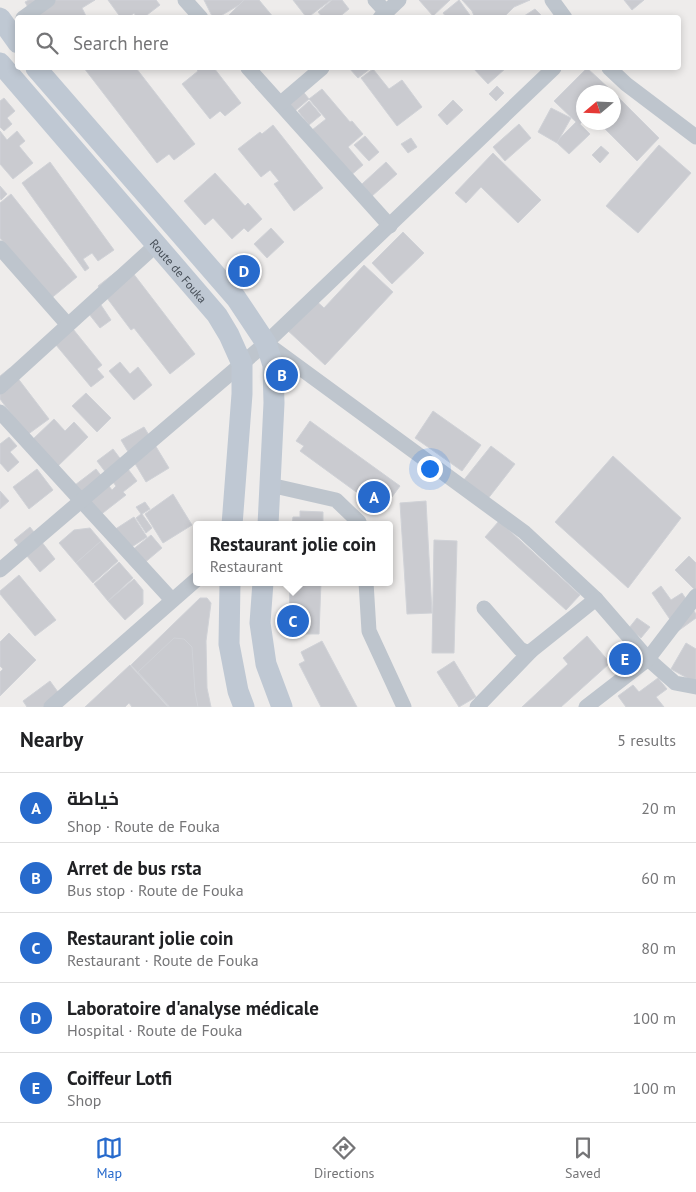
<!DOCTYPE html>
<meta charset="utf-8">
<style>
body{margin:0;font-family:"PT Sans",Cairo,sans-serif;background:#f6f6f6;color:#202124}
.compass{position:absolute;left:576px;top:85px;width:45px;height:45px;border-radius:50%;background:#fff;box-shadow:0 2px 8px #0003;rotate:251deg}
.you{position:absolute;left:429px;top:468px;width:18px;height:18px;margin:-12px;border:4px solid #fff;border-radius:50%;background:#1a73e8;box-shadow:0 0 0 8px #1a73e833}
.badge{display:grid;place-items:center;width:32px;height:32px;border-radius:50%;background:#276acc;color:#fff;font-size:16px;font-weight:700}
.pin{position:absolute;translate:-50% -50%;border:2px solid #fff;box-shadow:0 1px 5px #0006}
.popup{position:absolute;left:193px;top:521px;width:200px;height:65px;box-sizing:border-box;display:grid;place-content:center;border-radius:5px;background:#fff;filter:drop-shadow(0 1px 4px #0005);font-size:16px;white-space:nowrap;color:#757577}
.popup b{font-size:19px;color:#202124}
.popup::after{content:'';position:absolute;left:50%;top:100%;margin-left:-10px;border:10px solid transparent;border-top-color:#fff}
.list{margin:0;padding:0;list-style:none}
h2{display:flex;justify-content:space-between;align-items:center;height:65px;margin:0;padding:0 20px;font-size:21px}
h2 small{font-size:16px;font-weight:400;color:#757577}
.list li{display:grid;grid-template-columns:32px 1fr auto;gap:15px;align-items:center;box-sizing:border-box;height:70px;padding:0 20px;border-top:1px solid #e0e0e0}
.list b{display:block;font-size:19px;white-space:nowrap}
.list p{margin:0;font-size:16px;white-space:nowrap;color:#757577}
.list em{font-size:16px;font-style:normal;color:#757577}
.icon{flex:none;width:28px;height:28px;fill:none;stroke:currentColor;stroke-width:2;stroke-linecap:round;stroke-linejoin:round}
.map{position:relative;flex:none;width:696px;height:707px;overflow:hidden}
.search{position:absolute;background:#fff;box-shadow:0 2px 8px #0003;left:15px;right:15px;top:15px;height:55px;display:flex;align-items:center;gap:12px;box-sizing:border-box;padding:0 18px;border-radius:5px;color:#757577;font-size:19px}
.sheet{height:415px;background:#fff}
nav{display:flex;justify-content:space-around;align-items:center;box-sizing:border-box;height:70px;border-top:1px solid #e0e0e0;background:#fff;font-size:14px;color:#757577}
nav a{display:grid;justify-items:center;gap:2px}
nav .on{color:#276acc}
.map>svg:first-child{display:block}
.building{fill:#cacbd0;stroke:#d0d2d7}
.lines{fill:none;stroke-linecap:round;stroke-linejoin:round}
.street{stroke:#bec5cd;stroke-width:15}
.secondary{stroke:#bfc8d3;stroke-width:21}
.labels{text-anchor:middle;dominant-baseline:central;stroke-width:4;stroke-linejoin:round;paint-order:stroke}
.street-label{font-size:12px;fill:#464e57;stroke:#fff}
</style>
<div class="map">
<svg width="696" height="707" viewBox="0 0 696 707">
<rect width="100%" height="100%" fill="#eeeceb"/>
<!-- building -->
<g class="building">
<polygon points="29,0 95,0 82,8 87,18 34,18 25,2"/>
<polygon points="108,0 156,0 160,5 143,18 137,18 134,13 128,18 121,18"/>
<polygon points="204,0 245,0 246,1 217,18 213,18"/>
<polygon points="244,0 259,0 274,18 226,18"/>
<polygon points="293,0 331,0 307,18"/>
<polygon points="332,0 342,0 349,9 338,18 323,18 318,12"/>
<polygon points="419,0 450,0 433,16"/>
<polygon points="459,0 472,18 447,18 443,13"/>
<polygon points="462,0 530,0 514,7 503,18 475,18 472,11"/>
<polygon points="624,0 644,0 632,10"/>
<polygon points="535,9 542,16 540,18 521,18"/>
<polygon points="84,68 136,68 195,144 174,160 169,154 157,163"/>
<polygon points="195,68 214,68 241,103 225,116 220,111 210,119 182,84 198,71"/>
<polygon points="349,68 371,68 358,78"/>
<polygon points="473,68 506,68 488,84"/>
<polygon points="587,68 613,92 584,92 584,120 580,124 590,134 569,154 556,142 576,122 554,101"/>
<polygon points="373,69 389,89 402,80 422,107 397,126 361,78"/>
<polygon points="297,84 309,99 295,111 282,96"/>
<polygon points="497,86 504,93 496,101 489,94"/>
<polygon points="322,89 350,122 352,121 363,134 348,147 363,165 350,176 312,130 326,119 309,99"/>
<polygon points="614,93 659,138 637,161 598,122 614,122"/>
<polygon points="4,98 15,111 7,118 12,124 4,131 0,127 0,101"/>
<polygon points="453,100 463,110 447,125 438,115"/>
<polygon points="309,101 321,115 309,125 298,111"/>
<polygon points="551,108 571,118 557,143 538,132"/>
<polygon points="519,124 531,138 505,161 493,147"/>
<polygon points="273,125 323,188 294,211 274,184 279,181 270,170 261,177 238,149 260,132 262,134"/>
<polygon points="0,131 7,140 17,131 25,141 19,146 33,163 13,179 0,164"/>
<polygon points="365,136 379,152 369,161 354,145"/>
<polygon points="411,138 417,147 408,153 401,144"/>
<polygon points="659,145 691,173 638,233 606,206"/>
<polygon points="601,146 609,153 600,163 592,155"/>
<polygon points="493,153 541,200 518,223 481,187 466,203 455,193"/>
<polygon points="50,162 114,250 98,261 92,253 83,259 89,268 85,271 22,183"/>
<polygon points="386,162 397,174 372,196 362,184"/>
<polygon points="215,173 245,206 248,203 262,219 248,232 244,228 232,239 213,218 205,225 184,201"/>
<polygon points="0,186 7,194 1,200 0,198"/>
<polygon points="11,194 77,277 49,300 0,238 0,203"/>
<polygon points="271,228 284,242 267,258 254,244"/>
<polygon points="403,232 424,253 392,284 372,263"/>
<polygon points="126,264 195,354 170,374 134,328 131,330 98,286"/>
<polygon points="364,265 393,292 325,365 285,328 313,298 324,308"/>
<polygon points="101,305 111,320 100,328 89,314"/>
<polygon points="69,324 102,365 97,369 104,377 91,387 51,339"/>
<polygon points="120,362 130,374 138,367 152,385 134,400 109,371"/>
<polygon points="10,368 49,419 27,435 0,399 0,376"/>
<polygon points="86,393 111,418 97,432 72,406"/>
<polygon points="433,411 481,445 462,471 415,438"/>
<polygon points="54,419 65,431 74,422 88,437 58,466 32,440"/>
<polygon points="310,421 400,486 389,501 381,495 374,505 300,451 304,446 296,441"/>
<polygon points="144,427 169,468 146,482 121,440"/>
<polygon points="9,437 17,446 10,452 19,462 8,472 0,463 0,444"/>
<polygon points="491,446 515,464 487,500 463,481"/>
<polygon points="113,449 137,481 123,492 126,495 99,516 75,485 96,469 112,490 116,486 97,461"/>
<polygon points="613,456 681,518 628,588 555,522"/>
<polygon points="37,469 53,490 29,509 13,487"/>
<polygon points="0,491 9,501 0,509"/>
<polygon points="173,494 192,525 163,543 145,514"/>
<polygon points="426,501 432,613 407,614 400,503"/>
<polygon points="145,502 150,509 142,514 152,528 146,533 136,518 141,514 136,507"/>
<polygon points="300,511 323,512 323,525 292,525 293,517 300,517"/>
<polygon points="134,517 147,537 127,550 114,530"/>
<polygon points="499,521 580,595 566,610 485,537"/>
<polygon points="30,527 55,559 40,572 14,540"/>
<polygon points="90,528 101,541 76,563 59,543 74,530"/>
<polygon points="151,535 162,548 143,564 131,551"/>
<polygon points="434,540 457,541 454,653 432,653"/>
<polygon points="101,541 118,561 93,583 76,563"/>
<polygon points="689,556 696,563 696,591 675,570"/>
<polygon points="119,562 133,578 108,601 94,584"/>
<polygon points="19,575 56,620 35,636 0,594 0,591"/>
<polygon points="134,579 143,590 143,604 125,620 108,601"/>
<polygon points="290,582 321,582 319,634 298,634 298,628 289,628"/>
<polygon points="661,586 671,600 682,593 696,614 696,618 678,631 652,593"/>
<polygon points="200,598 207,598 211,603 206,641 207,688 211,707 169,707 131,665"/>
<polygon points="637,618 650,627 641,638 629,628"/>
<polygon points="9,633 36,660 0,696 0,672 3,669 0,666 0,642"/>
<polygon points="587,636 610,663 561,707 522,707 568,664 563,658"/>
<polygon points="174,638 184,639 192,647 195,692 198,707 170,707 138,672"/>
<polygon points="322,641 357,707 321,707 299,664 305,661 301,652"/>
<polygon points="686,643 696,649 696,683 671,669"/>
<polygon points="454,661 476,697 459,707 437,672"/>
<polygon points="130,665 168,707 132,707 129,703 125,707 85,707"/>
<polygon points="658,678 667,689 656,697 664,707 626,707 618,696 633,685 639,692"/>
<polygon points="50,681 63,699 52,707 27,707 23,701"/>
</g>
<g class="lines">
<!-- street -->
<g class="street">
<polyline points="185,0 201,18"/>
<polyline points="375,0 386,12"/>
<polyline points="552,0 565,18"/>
<polyline points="23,18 48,0"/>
<polyline points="380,18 399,0"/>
<polyline points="248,68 390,226"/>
<polyline points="609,68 626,84 696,137"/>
<polyline points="281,103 322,68"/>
<polyline points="0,248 68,325"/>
<polyline points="266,343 524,532 596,599 648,659 675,683 696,687"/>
<polyline points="0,387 156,245"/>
<polyline points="0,412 172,600"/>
<polyline points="270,485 336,500 359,522 360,525"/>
<polyline points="0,570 266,343 554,68"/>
<polyline points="366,582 369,631 404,707"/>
<polyline points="484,608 520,649 526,652 531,651"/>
<polyline points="51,707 197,579"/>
<polyline points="477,707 531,651 596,599"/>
<polyline points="586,707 648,659 696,596"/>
</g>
<!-- secondary -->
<g class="secondary">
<polyline points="0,18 18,43"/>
<path id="s1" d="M0,63L217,315L229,335L242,364V394L232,525"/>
<polyline points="36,68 236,298 266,343 273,365 274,403 268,525"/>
<polyline points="230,582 229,644 238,691 244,707"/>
<polyline points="263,582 260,623 266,664 282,707"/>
</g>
</g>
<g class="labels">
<!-- street labels -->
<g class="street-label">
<text stroke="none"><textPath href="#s1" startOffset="274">Route de Fouka</textPath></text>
</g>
</g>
</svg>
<svg class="compass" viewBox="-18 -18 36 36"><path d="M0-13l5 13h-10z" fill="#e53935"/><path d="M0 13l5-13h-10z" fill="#757577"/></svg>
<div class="you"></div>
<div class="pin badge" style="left:374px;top:497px">A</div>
<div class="pin badge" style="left:282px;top:375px">B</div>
<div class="pin badge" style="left:293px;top:621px">C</div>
<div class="popup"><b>Restaurant jolie coin</b>Restaurant</div>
<div class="pin badge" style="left:244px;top:271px">D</div>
<div class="pin badge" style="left:625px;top:659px">E</div>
<div class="search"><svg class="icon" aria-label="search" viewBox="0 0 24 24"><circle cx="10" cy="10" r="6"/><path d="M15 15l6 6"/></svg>Search here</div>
</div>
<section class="sheet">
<h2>Nearby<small>5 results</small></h2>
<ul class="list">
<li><span class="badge">A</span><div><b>خياطة</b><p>Shop · Route de Fouka</p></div><em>20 m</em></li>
<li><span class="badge">B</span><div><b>Arret de bus rsta</b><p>Bus stop · Route de Fouka</p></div><em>60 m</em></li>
<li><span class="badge">C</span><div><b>Restaurant jolie coin</b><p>Restaurant · Route de Fouka</p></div><em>80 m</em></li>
<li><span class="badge">D</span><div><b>Laboratoire d'analyse médicale</b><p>Hospital · Route de Fouka</p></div><em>100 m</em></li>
<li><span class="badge">E</span><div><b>Coiffeur Lotfi</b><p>Shop</p></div><em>100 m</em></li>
</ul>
</section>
<nav>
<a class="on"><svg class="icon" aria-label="map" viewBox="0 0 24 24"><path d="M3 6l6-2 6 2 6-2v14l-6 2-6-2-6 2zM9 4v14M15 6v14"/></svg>Map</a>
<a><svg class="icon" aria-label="directions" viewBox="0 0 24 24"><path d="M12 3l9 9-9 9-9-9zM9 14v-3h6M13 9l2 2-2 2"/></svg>Directions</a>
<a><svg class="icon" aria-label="saved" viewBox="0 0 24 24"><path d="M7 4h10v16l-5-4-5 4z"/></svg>Saved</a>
</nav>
